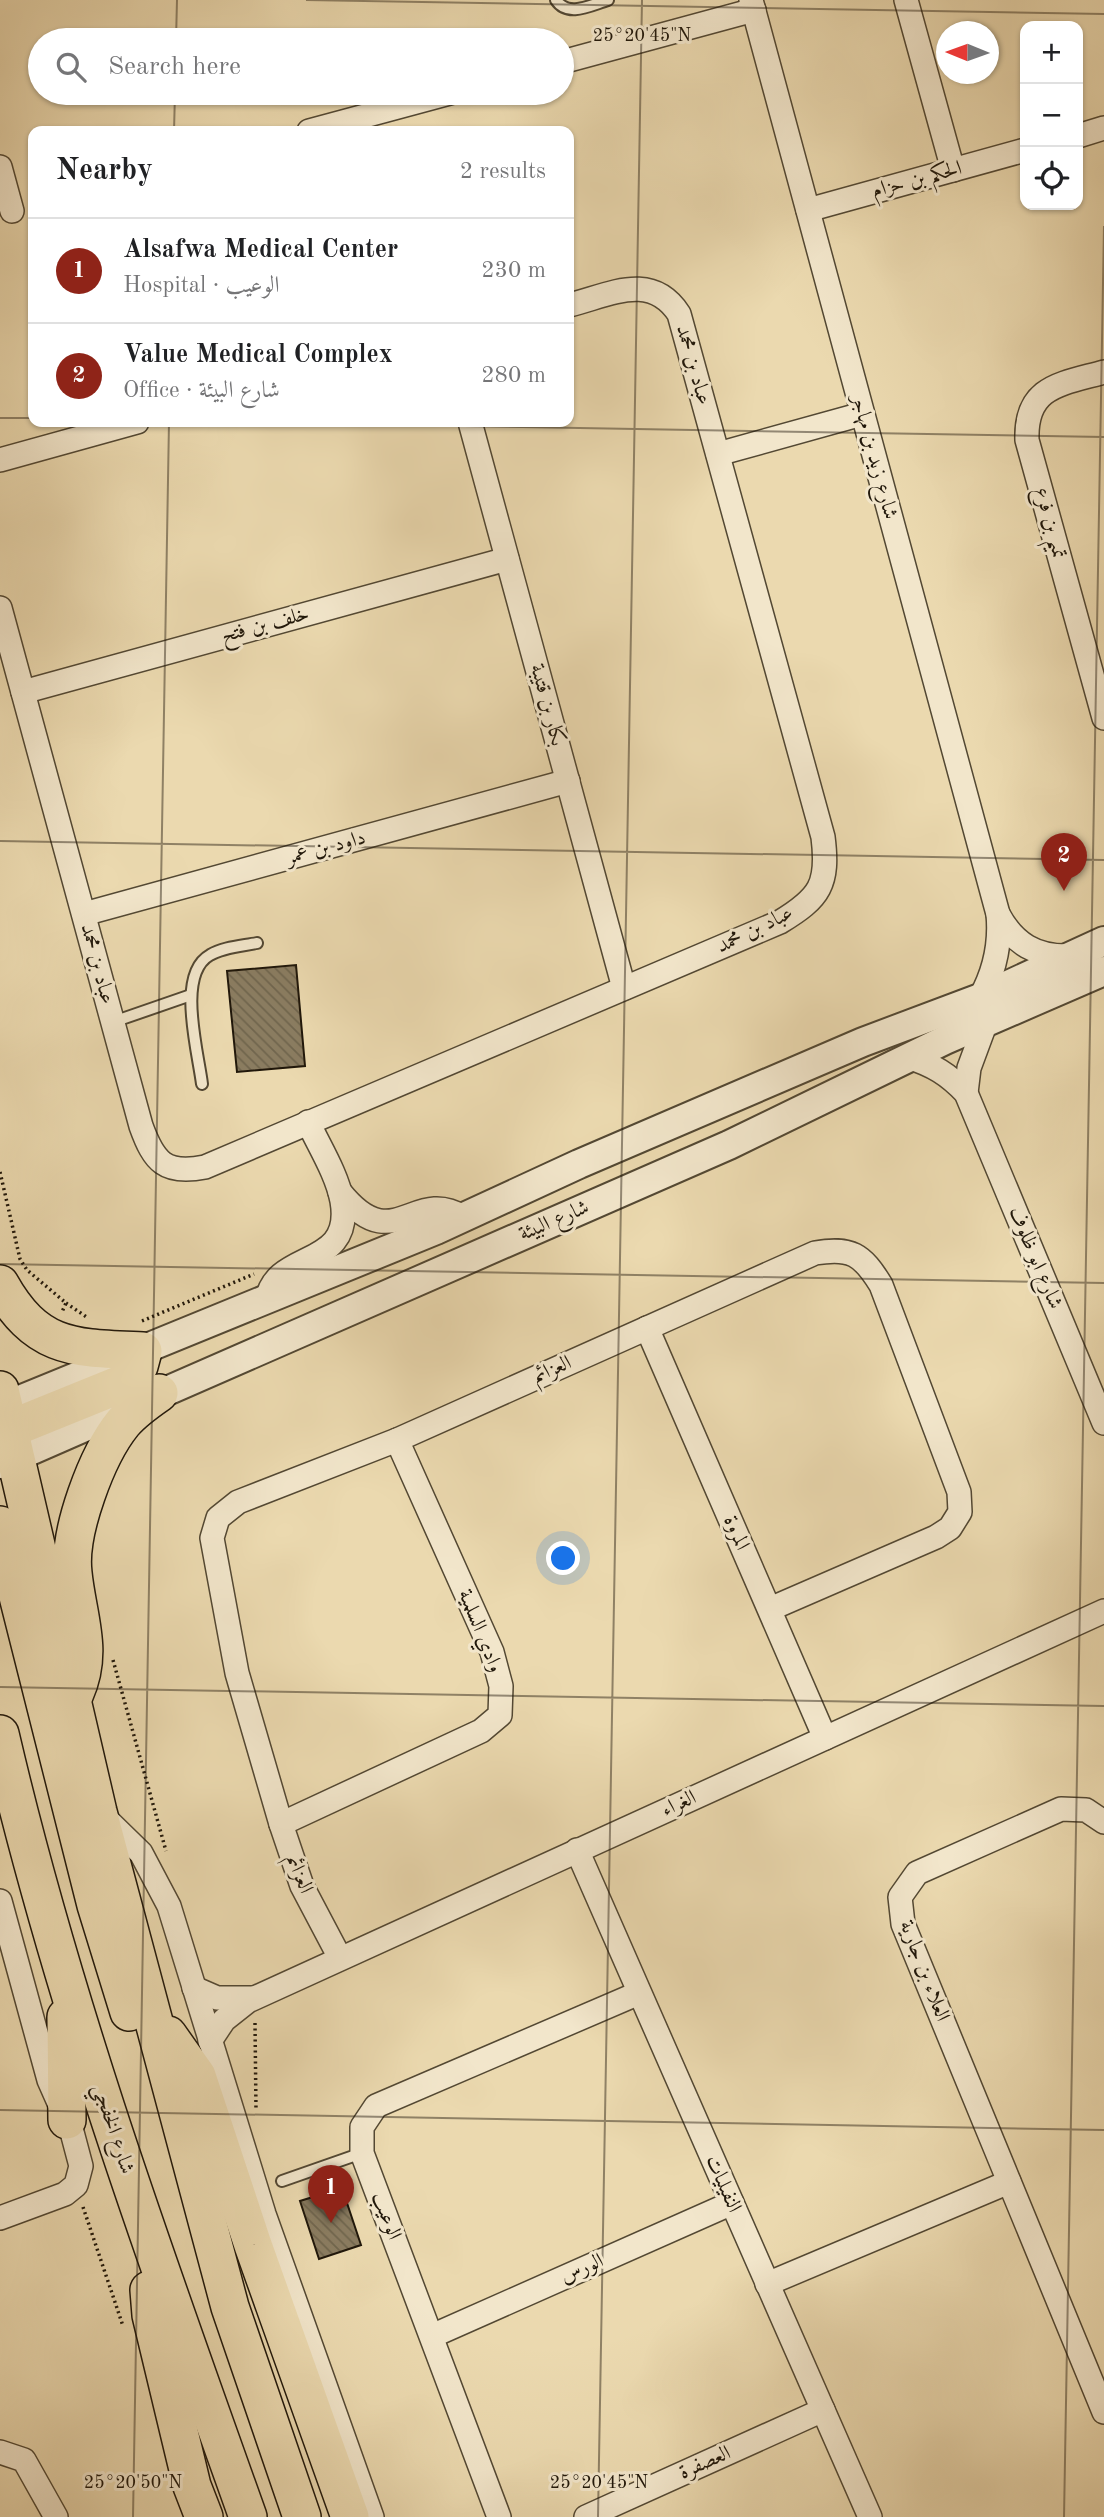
<!DOCTYPE html>
<meta charset="utf-8">
<style>
body{margin:0;font-family:"Old Standard TT",Amiri,serif;background:#f2f2f2;color:#202124}
.controls{position:absolute;right:21px;top:21px;display:grid;overflow:hidden;border-radius:14px;box-shadow:0 2px 5px #0004}
.controls button{width:63px;height:63px;display:grid;place-items:center;padding:0;border:0;border-bottom:2px solid #e0e0e0;background:#fff;color:#202124;font:35px sans-serif}
.compass{position:absolute;left:936px;top:21px;width:63px;height:63px;border-radius:50%;background:#fff;box-shadow:0 2px 5px #0004;rotate:271deg}
.you{position:absolute;left:564px;top:1559px;width:24px;height:24px;margin:-18px;border:5px solid #fff;border-radius:50%;background:#1a73e8;box-shadow:0 0 0 10px #1a73e833}
.badge{display:grid;place-items:center;width:46px;height:46px;border-radius:50%;background:#8f2418;color:#fff;font-size:23px;font-weight:700}
.pin{position:absolute;translate:-50% -58px;filter:drop-shadow(0 2px 4px #0008)}
.pin::after{content:'';position:absolute;top:37px;width:24px;height:21px;background:inherit;clip-path:polygon(0 0,100% 0,50% 100%)}
.list{margin:0;padding:0;list-style:none}
h2{display:flex;justify-content:space-between;align-items:center;height:91px;margin:0;padding:0 28px;font-size:30px}
h2 small{font-size:23px;font-weight:400;color:#757577}
.list li{display:grid;grid-template-columns:46px 1fr auto;gap:21px;align-items:center;box-sizing:border-box;height:105px;padding:0 28px;border-top:2px solid #e0e0e0}
.list b{display:block;font-size:26px;white-space:nowrap}
.list p{margin:0;font-size:23px;white-space:nowrap;color:#757577}
.list em{font-size:23px;font-style:normal;color:#757577}
.icon{flex:none;width:38px;height:38px;fill:none;stroke:currentColor;stroke-width:2;stroke-linecap:round;stroke-linejoin:round}
.map{position:relative;flex:none;width:1104px;height:2517px;overflow:hidden}
.search{position:absolute;background:#fff;box-shadow:0 2px 5px #0004;left:28px;top:28px;width:546px;height:77px;display:flex;align-items:center;gap:18px;box-sizing:border-box;padding:0 24px;border-radius:38px;color:#757577;font-size:26px}
.panel{position:absolute;background:#fff;box-shadow:0 2px 5px #0004;left:28px;top:126px;width:546px;height:301px;border-radius:14px}
.map>svg:first-child{display:block}
.building{fill:url(#building-back-hatch);stroke:#20170a;stroke-width:2}
.lines{fill:none;stroke-linecap:round;stroke-linejoin:round}
.service-casing{stroke:#534833;stroke-width:14}
.minor-casing{stroke:#534833;stroke-width:26}
.tertiary-casing{stroke:#534833;stroke-width:32}
.trunk-casing{stroke:#20170a;stroke-width:40}
.path{stroke:#20170a;stroke-width:3.5;stroke-dasharray:2 3.5;stroke-linecap:butt}
.service{stroke:#f2e6cb;stroke-width:10}
.minor{stroke:#f2e6cb;stroke-width:23}
.tertiary{stroke:#f2e6cb;stroke-width:28}
.trunk{stroke:#ebd9af;stroke-width:37}
.ticks{fill:none;stroke:#20170a;stroke-width:2;stroke-opacity:0.45}
.labels{text-anchor:middle;dominant-baseline:central;stroke-width:6;stroke-linejoin:round;paint-order:stroke}
.street-label{font-size:21px;fill:#20170a;stroke:#f2e6cb}
.ticks-label{font-size:18px;text-anchor:middle;fill:#20170a;stroke:#f2e6cb;stroke-width:6;stroke-linejoin:round;paint-order:stroke}
</style>
<div class="map">
<svg width="1104" height="2517" viewBox="0 0 1104 2517">
<defs>
<pattern id="building-back-hatch" width="6" height="6" patternUnits="userSpaceOnUse" patternTransform="scale(1.75)"><rect width="6" height="6" fill="#8a7c60"/><path d="M-1 5l2 2M0 0l6 6M5-1l2 2" fill="none" stroke="#70654d"/></pattern>
</defs>
<rect width="100%" height="100%" fill="#ebd9af"/>
<filter id="stains"><feTurbulence type="fractalNoise" baseFrequency=".00286" numOctaves="4"/><feColorMatrix values="0 0 0 0 .2 0 0 0 0 .09 0 0 0 0 .02 0 0 0 .5 -.17"/></filter>
<radialGradient id="worn" r=".72"><stop offset=".6" stop-color="#630" stop-opacity="0"/><stop offset="1" stop-color="#630" stop-opacity=".3"/></radialGradient>
<!-- building -->
<g class="building">
<polygon points="296,965 305,1066 237,1072 227,971"/>
<polygon points="342,2188 361,2245 319,2259 300,2201"/>
</g>
<g class="lines">
<defs>
<g id="service">
<path d="M556,0C568,18 591,5 608,0"/>
<polyline points="113,1022 191,995"/>
<path d="M202,1084C198,1051 176,974 210,955C223,947 242,946 257,943"/>
<polyline points="282,2181 362,2153"/>
</g>
<g id="minor">
<path d="M751,0L998,914C1001,945 995,971 980,998"/>
<polyline points="906,0 953,170"/>
<polyline points="562,62 754,10"/>
<polyline points="309,131 450,93"/>
<polyline points="1078,136 1104,128"/>
<polyline points="0,167 12,211"/>
<polyline points="808,210 1025,150"/>
<path d="M1104,372C1061,384 1025,386 1027,440L1104,718"/>
<polyline points="470,422 624,988"/>
<polyline points="718,454 862,414"/>
<polyline points="0,460 137,422"/>
<path d="M0,608L141,1126C154,1162 165,1175 205,1167L780,922C820,898 829,884 823,837L679,314C651,271 610,295 569,305"/>
<polyline points="23,692 507,559"/>
<polyline points="84,914 568,781"/>
<path d="M998,914C1014,944 1036,957 1070,956"/>
<path d="M908,1057C933,1065 948,1074 966,1093L1104,1423"/>
<polyline points="966,1093 969,1068 986,1022"/>
<path d="M340,1192C394,1259 413,1186 463,1217"/>
<path d="M267,1300C275,1249 354,1270 342,1201C337,1174 319,1146 308,1122"/>
<polyline points="647,1328 825,1738"/>
<polyline points="101,1814 141,1853 169,1906 264,2214 372,2517"/>
<polyline points="1104,1822 1086,1810 1061,1809 917,1873 900,1897 903,1924 1104,2412"/>
<polyline points="281,1824 481,1731 500,1715 501,1686 492,1652 397,1440"/>
<polyline points="577,1850 870,2517"/>
<polyline points="0,1901 49,2080 72,2132 81,2166 76,2185 65,2194 0,2218"/>
<path d="M340,1958L302,1886L281,1824L237,1673L212,1538L218,1518L238,1502L397,1440L815,1253C851,1247 862,1254 881,1285L959,1492L960,1512L950,1528L936,1537L770,1609"/>
<polyline points="194,1988 217,1998 252,1998"/>
<polyline points="210,2041 224,2020 248,2001 1104,1611"/>
<polyline points="767,2284 1009,2182"/>
<polyline points="432,2336 732,2203"/>
<polyline points="0,2452 24,2460 56,2517"/>
<polyline points="499,2517 362,2153 362,2127 376,2106 639,1993"/>
<polyline points="586,2517 823,2410"/>
</g>
<g id="tertiary">
<polyline points="0,1408 436,1230 579,1164 863,1042 980,998 1104,941"/>
<polyline points="0,1464 729,1145 945,1040 1104,971"/>
</g>
<g id="trunk">
<path d="M0,1284C37,1350 74,1348 143,1351L139,1366L126,1382L0,1433"/>
<polyline points="0,1390 98,1812 230,2307 302,2517"/>
<polyline points="0,1525 96,1905 129,2012"/>
<path d="M75,1693C94,1651 77,1615 73,1573C68,1532 97,1455 123,1423C133,1411 146,1402 159,1393"/>
<path d="M0,1734C62,2001 156,2259 248,2517"/>
<polyline points="66,2017 67,2120"/>
<polyline points="168,2035 197,2076 253,2245 350,2517"/>
<polyline points="149,2290 151,2315 192,2486 204,2517"/>
</g>
</defs>
<!-- service casing -->
<use href="#service" class="service-casing"/>
<!-- minor casing -->
<use href="#minor" class="minor-casing"/>
<!-- tertiary casing -->
<use href="#tertiary" class="tertiary-casing"/>
<!-- trunk casing -->
<use href="#trunk" class="trunk-casing"/>
<!-- path -->
<g class="path">
<polyline points="0,1172 20,1259 27,1270 66,1303 62,1312"/>
<polyline points="66,1303 88,1318"/>
<polyline points="142,1321 254,1274"/>
<polyline points="113,1660 166,1851"/>
<polyline points="255,2023 256,2110"/>
<polyline points="83,2207 123,2326"/>
</g>
<!-- service -->
<use href="#service" class="service"/>
<!-- minor -->
<use href="#minor" class="minor"/>
<!-- tertiary -->
<use href="#tertiary" class="tertiary"/>
<!-- trunk -->
<use href="#trunk" class="trunk"/>
</g>
<!-- ticks -->
<path class="ticks" d="M306,0L1104,14M176,40L177,0M174,131L175,93M0,418H33M227,422L1104,437M0,841L1104,860M0,1264L1104,1283M0,1687L1104,1706M0,2110L1104,2130M133,2517L169,422M598,2517L642,0M1064,2517L1104,226"/>
<g class="labels">
<!-- street labels -->
<g class="street-label">
<text transform="translate(917 180) rotate(-15)">الحكم بن حزام</text>
<text transform="translate(693 365) rotate(74)">عباد بن محمد</text>
<text transform="translate(874 457) rotate(75)">شارع زيد بن مهاجر</text>
<text transform="translate(1050 523) rotate(75)">تميم بن فرع</text>
<text transform="translate(265 625) rotate(-15)">خلف بن فتح</text>
<text transform="translate(547 705) rotate(75)">بكار بن قتيبة</text>
<text transform="translate(326 848) rotate(-15)">داود بن عمر</text>
<text transform="translate(755 930) rotate(-26)">عباد بن محمد</text>
<text transform="translate(97 964) rotate(75)">عباد بن محمد</text>
<text transform="translate(554 1221) rotate(-23)">شارع البيئة</text>
<text transform="translate(1035 1258) rotate(67)">شارع ابو ظلوف</text>
<text transform="translate(552 1370) rotate(-24)">العزائم</text>
<text transform="translate(736 1533) rotate(66)">المروة</text>
<text transform="translate(480 1631) rotate(68)">وادي السلمية</text>
<text transform="translate(679 1804) rotate(-24)">الغراء</text>
<text transform="translate(299 1874) rotate(68)">العزائم</text>
<text transform="translate(924 1971) rotate(69)">العلاء بن جارية</text>
<text transform="translate(113 2129) rotate(72)">شارع الخفجي</text>
<text transform="translate(723 2184) rotate(66)">النفيليات</text>
<text transform="translate(386 2216) rotate(69)">الوعيب</text>
<text transform="translate(582 2269) rotate(-24)">الورس</text>
<text transform="translate(705 2463) rotate(-24)">العصفرة</text>
</g>
</g>
<g class="ticks-label">
<text x="642" y="41">25°20'45"N</text>
<text x="133" y="2488">25°20'50"N</text>
<text x="599" y="2488">25°20'45"N</text>
</g>
<rect width="100%" height="100%" filter="url(#stains)"/>
<rect width="100%" height="100%" fill="url(#worn)"/>
</svg>
<div class="controls">
<button>+</button>
<button>−</button>
<button><svg class="icon" aria-label="locate" viewBox="0 0 24 24"><circle cx="12" cy="12" r="6"/><path d="M12 2v4M12 18v4M2 12h4M18 12h4"/></svg></button>
</div>
<svg class="compass" viewBox="-18 -18 36 36"><path d="M0-13l5 13h-10z" fill="#e53935"/><path d="M0 13l5-13h-10z" fill="#757577"/></svg>
<div class="you"></div>
<div class="pin badge" style="left:331px;top:2223px">1</div>
<div class="pin badge" style="left:1064px;top:891px">2</div>
<div class="search"><svg class="icon" aria-label="search" viewBox="0 0 24 24"><circle cx="10" cy="10" r="6"/><path d="M15 15l6 6"/></svg>Search here</div>
<section class="panel">
<h2>Nearby<small>2 results</small></h2>
<ul class="list">
<li><span class="badge">1</span><div><b>Alsafwa Medical Center</b><p>Hospital · الوعيب</p></div><em>230 m</em></li>
<li><span class="badge">2</span><div><b>Value Medical Complex</b><p>Office · شارع البيئة</p></div><em>280 m</em></li>
</ul>
</section>
</div>
